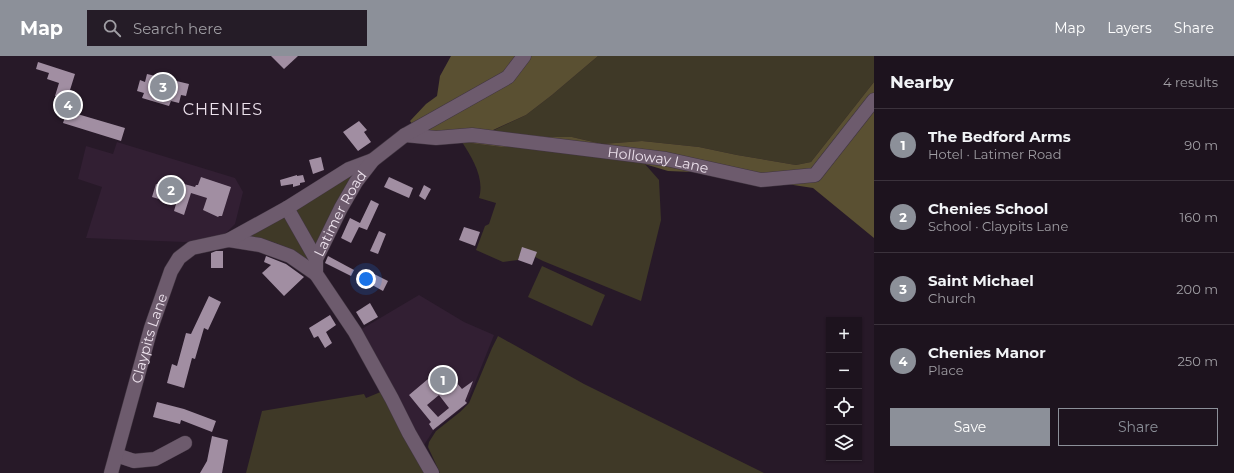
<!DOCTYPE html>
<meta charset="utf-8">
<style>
body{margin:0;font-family:Montserrat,sans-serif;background:#251c27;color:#f1f3f6}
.controls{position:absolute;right:12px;bottom:12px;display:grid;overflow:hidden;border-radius:0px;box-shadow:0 1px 3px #0004}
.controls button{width:36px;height:36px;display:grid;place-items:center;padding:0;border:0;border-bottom:1px solid #3b323c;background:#1d131e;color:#f1f3f6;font:20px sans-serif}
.you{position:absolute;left:366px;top:223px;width:14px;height:14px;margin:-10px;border:3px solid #fff;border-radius:50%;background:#1a73e8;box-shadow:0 0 0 6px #1a73e833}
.badge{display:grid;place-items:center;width:26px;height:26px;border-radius:50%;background:#8c9099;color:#fff;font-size:13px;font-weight:700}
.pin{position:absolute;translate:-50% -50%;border:2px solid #fff;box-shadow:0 1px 4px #0006}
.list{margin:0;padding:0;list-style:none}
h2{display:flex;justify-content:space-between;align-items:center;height:52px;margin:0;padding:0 16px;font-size:17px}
h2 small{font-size:13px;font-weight:400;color:#a09ea4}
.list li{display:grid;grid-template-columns:26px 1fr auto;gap:12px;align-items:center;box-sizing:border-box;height:72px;padding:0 16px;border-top:1px solid #3b323c}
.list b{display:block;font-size:15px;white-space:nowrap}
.list p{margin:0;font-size:13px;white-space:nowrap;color:#a09ea4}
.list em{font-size:13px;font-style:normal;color:#a09ea4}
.actions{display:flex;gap:8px;padding:12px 16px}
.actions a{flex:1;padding:9px 0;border:1px solid #8c9099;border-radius:0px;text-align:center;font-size:14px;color:#8c9099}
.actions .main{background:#8c9099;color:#fff}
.icon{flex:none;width:22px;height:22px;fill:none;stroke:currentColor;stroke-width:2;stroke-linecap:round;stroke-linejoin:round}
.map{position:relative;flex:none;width:874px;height:417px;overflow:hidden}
header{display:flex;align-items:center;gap:24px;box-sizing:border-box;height:56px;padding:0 20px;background:#8c9099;color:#fff}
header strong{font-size:19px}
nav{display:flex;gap:22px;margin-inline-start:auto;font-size:14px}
.search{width:280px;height:36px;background:#251c27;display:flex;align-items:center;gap:10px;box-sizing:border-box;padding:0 14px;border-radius:0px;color:#a09ea4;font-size:15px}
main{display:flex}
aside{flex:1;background:#1d131e}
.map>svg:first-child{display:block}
.built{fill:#321f33}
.green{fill:#3f3927}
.forest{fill:#5a5032}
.building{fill:#a18ea2;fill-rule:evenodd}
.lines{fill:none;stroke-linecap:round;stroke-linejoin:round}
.minor-casing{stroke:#413541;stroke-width:15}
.minor{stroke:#6d5b6d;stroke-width:14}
.labels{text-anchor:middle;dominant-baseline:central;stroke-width:4;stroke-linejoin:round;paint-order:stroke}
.street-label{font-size:14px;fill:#ede2ed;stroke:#271928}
.quarter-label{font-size:16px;letter-spacing:1px;fill:#ede2ed;stroke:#271928}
</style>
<header>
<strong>Map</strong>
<div class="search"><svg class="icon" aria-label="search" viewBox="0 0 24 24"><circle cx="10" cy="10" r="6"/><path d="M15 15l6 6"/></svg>Search here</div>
<nav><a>Map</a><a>Layers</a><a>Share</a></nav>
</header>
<main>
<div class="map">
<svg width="874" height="417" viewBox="0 0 874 417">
<rect width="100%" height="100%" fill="#271928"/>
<!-- built -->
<g class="built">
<polygon points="117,86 235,122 243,136 235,168 218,185 184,186 86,182 102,131 78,123 86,90 113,98"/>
<polygon points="419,239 464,266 494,279 466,349 433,375 424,389 424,393 360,274"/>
</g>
<!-- green -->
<g class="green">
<polygon points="598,0 874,0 874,26 811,106 796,109 737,99 699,91 642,85 602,88 572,81 550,81 490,76 526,59 552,39"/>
<path d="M462,86L501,91H525L628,103L644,107L659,124L661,164L641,245L543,205L535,201L522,192L518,204L503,206L476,194L485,170L489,168L496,147L479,142C485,122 472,102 462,86Z"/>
<polygon points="358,114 317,190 295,159 297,152"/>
<path d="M283,160L288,161L309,204C291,193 273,183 250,181L249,179Z"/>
<polygon points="542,210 605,239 592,270 528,241"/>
<polygon points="498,280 584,328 764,417 440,417 428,391 429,386 436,375 460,356 469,347 492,292"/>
<polygon points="383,335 426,417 246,417 262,355 364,338 366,342"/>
</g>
<!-- forest -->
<g class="forest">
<polygon points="451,0 523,0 507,20 415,72 410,65 426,48 437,40 440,20"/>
<polygon points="527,0 598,0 552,39 526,59 491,75 550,81 572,81 602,88 642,85 699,91 737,99 796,109 811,106 874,26 874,182 813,132 715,117 668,115 628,103 525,91 501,91 462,86 419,74"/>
</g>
<!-- building -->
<g class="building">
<polygon points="271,0 298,0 284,13"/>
<polygon points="38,6 75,18 70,34 75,36 72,43 78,45 74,57 125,72 121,85 63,67 67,55 59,53 62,43 55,40 59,27 47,23 49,17 36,13"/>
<polygon points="147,18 189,28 186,40 181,39 179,47 171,45 169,50 142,42 144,37 137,35 140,24 145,26"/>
<polygon points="359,65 367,74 364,76 371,86 358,95 343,76"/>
<polygon points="321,101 324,114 313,118 309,104"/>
<polygon points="297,119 297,120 303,119 305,126 300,127 300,129 293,131 293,128 281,130 280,124"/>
<polygon points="201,121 231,131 222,160 219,160 218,161 203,154 207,142 191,137 184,159 174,155 176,148 152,141 156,128 176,133 177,126 195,131 196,129 198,129"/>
<polygon points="389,121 413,132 409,142 384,131"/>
<polygon points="424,129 431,133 425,144 419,140"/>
<polygon points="371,144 379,148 367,174 359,171 351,187 341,182 350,162 360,167"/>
<polygon points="464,171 480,176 475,190 459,184"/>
<polygon points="379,175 386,178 378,198 370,195"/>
<polygon points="522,191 537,196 532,209 518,204"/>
<polygon points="216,195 223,195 223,212 211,212 211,197"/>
<polygon points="266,200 286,208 304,221 284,240 262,217 271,209 264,206"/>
<polygon points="328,200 354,214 351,220 325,207"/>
<polygon points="370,216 388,225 383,235 365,225"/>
<polygon points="209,240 221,246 208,274 204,272 195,303 192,302 184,332 167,327 172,308 177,310 186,277 191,278"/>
<polygon points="370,247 378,261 364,269 356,256"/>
<polygon points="330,259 336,269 326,276 332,287 325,292 318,280 314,282 309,272"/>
<path d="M444,312L462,333L473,325L465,345L467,347L433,374L429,368L431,366L409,339L434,318L435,319ZM439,339L449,352L438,361L427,349Z"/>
<polygon points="157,346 184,353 216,365 212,376 181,364 180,368 153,361"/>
<polygon points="212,380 228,384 222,417 200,417 207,405"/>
</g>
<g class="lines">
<defs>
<g id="minor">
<path id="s1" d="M405,79L436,82L472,79L666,103L761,124L815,119L874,44"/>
<polyline points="287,152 316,203"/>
<polyline points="229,184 260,189 290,200 316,218"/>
<polyline points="116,399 134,405 155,403 185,387"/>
<path id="s2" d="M111,417L151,272L171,215L179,202L192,192L229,184L287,152L349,113L373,104"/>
<path id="s3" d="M432,417L409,377L392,343L355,276L316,218V203L341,152L356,126L373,104L405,79L508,21L524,0"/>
</g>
</defs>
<!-- minor casing -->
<use href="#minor" class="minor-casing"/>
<!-- minor -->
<use href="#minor" class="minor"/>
</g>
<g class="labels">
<!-- street labels -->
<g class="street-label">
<text stroke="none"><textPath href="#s1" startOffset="255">Holloway Lane</textPath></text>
<text stroke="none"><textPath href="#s3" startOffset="297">Latimer Road</textPath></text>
<text stroke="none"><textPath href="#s2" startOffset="140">Claypits Lane</textPath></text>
</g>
<!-- quarter labels -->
<g class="quarter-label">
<text x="223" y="53">CHENIES</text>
</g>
</g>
</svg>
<div class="controls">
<button>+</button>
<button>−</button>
<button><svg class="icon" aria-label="locate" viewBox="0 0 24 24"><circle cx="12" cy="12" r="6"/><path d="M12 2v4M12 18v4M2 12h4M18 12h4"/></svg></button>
<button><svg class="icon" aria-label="layers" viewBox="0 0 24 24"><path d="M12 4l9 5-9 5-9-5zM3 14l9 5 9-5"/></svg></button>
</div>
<div class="you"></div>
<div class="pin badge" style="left:443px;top:324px">1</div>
<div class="pin badge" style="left:171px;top:134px">2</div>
<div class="pin badge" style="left:163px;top:31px">3</div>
<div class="pin badge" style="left:68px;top:49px">4</div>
</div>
<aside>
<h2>Nearby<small>4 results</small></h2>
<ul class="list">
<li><span class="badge">1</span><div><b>The Bedford Arms</b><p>Hotel · Latimer Road</p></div><em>90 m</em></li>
<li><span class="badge">2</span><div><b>Chenies School</b><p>School · Claypits Lane</p></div><em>160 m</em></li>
<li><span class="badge">3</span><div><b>Saint Michael</b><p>Church</p></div><em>200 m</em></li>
<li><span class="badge">4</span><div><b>Chenies Manor</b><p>Place</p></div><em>250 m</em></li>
</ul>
<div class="actions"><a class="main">Save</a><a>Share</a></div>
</aside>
</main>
